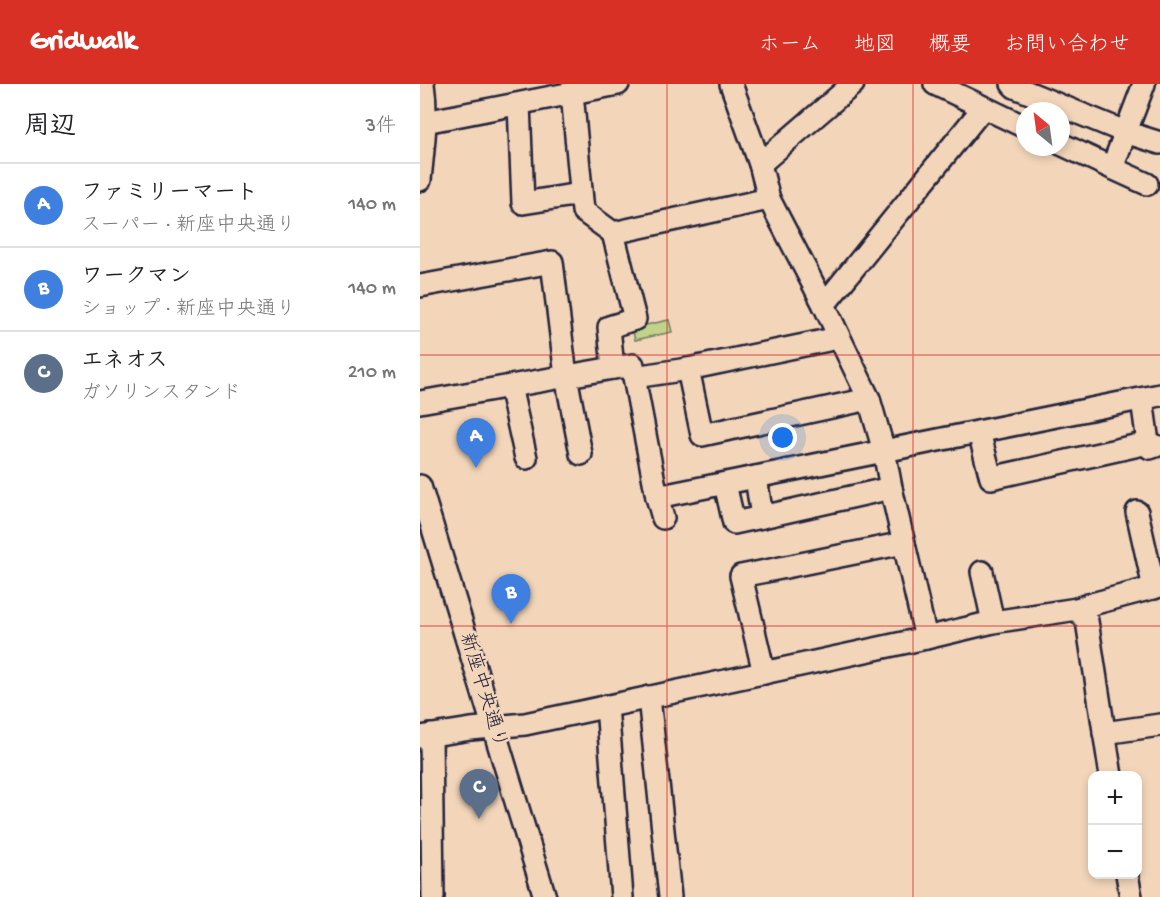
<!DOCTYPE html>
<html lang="ja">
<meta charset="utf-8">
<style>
body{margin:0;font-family:"Gochi Hand","Klee One",sans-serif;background:#f2f2f2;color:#202124}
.controls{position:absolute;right:18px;bottom:18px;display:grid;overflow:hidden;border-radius:12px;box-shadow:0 3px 9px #0003}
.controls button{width:54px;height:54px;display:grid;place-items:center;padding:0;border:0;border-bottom:2px solid #e0e0e0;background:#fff;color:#202124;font:30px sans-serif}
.compass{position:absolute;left:596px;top:18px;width:54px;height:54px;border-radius:50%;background:#fff;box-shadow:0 3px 9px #0003;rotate:331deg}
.you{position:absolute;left:363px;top:354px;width:21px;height:21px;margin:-15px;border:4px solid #fff;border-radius:50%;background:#1a73e8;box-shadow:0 0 0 9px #1a73e833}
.badge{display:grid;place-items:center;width:39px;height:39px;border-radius:50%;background:#d93025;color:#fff;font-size:20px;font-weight:700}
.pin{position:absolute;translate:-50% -50px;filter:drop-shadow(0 2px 3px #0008)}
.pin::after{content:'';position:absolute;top:32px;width:21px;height:18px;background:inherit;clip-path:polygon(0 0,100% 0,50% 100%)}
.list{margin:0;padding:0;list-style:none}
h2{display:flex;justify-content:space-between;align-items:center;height:78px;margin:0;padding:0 24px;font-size:26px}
h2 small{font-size:20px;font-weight:400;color:#757577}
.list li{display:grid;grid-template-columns:39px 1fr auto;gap:18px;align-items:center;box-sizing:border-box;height:84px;padding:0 24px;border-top:2px solid #e0e0e0}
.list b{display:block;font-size:22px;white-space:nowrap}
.list p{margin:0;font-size:20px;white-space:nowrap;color:#757577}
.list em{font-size:20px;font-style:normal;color:#757577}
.map{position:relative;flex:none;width:740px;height:813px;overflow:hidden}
header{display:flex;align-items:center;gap:36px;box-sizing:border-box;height:84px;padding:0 30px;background:#d93025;color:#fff}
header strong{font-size:28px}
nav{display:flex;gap:33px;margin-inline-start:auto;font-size:21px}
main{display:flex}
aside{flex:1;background:#fff}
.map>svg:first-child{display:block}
.green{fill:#c0d388;stroke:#717a62;stroke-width:1.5}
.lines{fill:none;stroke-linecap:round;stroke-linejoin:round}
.minor-casing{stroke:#22223b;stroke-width:26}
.minor{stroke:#f3d6ba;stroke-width:21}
.grid{fill:none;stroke:#d62828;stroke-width:1.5;stroke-opacity:0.55}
.labels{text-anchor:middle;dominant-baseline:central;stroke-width:5;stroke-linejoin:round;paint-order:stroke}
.street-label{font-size:20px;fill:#22223b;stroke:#f3d6ba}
</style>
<header>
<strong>Gridwalk</strong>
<nav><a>ホーム</a><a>地図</a><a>概要</a><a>お問い合わせ</a></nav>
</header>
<main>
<aside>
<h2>周辺<small>3件</small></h2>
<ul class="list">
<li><span class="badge" style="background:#3f7fe0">A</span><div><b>ファミリーマート</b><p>スーパー · 新座中央通り</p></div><em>140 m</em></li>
<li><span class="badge" style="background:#3f7fe0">B</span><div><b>ワークマン</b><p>ショップ · 新座中央通り</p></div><em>140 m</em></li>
<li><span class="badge" style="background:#5c6f8a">C</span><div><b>エネオス</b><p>ガソリンスタンド</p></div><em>210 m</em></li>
</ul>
</aside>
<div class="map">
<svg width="740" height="813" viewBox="0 0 740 813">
<rect width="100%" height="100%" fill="#f3d6ba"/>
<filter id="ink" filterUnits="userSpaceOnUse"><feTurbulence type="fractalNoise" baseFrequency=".0167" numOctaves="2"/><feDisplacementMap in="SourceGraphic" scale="12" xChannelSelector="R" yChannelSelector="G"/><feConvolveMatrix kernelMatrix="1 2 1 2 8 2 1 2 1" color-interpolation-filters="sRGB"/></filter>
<g filter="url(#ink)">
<!-- green -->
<polygon class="green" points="249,236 252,248 215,256 212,244"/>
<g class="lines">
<defs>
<g id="minor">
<polyline points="311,0 340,80 349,115 404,221 449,315 464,367 471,404 506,554"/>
<polyline points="515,0 605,43"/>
<polyline points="592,0 595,3 705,48 740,59"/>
<polyline points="152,9 163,127 193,149"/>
<polyline points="99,20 103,119 160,110"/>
<polyline points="0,39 198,0"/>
<polyline points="641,60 692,84 724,0"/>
<polyline points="340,80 433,0"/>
<polyline points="692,84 727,100"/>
<path d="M0,96C3,64 8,32 3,0"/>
<polyline points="0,202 132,178 146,292 161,370"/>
<polyline points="404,221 563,24"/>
<polyline points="193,284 189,243 215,235 193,149 349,115"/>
<polyline points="268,285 282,351 449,315"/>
<polyline points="214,293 237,413 740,311"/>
<polyline points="90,302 106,374"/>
<polyline points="722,315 728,359 730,364 736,362"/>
<polyline points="0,318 193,284 213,281 214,293 268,285 418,254"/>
<polyline points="559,348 571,394 728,359"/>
<polyline points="336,393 342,433 471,404"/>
<polyline points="305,400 314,439 342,433"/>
<polyline points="0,402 125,813"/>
<polyline points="237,413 243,434"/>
<polyline points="717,428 734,504"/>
<polyline points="562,488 573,538"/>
<polyline points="657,525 668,521 740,502"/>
<polyline points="344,589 321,492 484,459"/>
<polyline points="229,613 250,813"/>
<polyline points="187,622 202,813"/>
<polyline points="684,649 740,641"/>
<polyline points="11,651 13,813"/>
<polyline points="0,653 51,645 105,640 506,554 573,538 657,525 667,537 691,692"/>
<polyline points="707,790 711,813"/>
</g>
</defs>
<!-- minor casing -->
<use href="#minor" class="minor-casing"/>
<!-- minor -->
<use href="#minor" class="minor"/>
</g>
</g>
<!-- grid -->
<path class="grid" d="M247,0V813M493,0V813M0,271H740M0,542H740"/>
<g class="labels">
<!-- street labels -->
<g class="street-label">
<text transform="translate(62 607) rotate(73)">新座中央通り</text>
</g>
</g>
</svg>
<div class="controls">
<button>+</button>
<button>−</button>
</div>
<svg class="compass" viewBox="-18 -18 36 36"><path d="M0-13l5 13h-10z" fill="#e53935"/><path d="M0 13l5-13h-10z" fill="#757577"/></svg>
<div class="you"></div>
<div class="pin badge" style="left:56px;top:384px;background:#3f7fe0">A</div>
<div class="pin badge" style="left:91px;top:540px;background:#3f7fe0">B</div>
<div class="pin badge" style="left:59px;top:735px;background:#5c6f8a">C</div>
</div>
</main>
